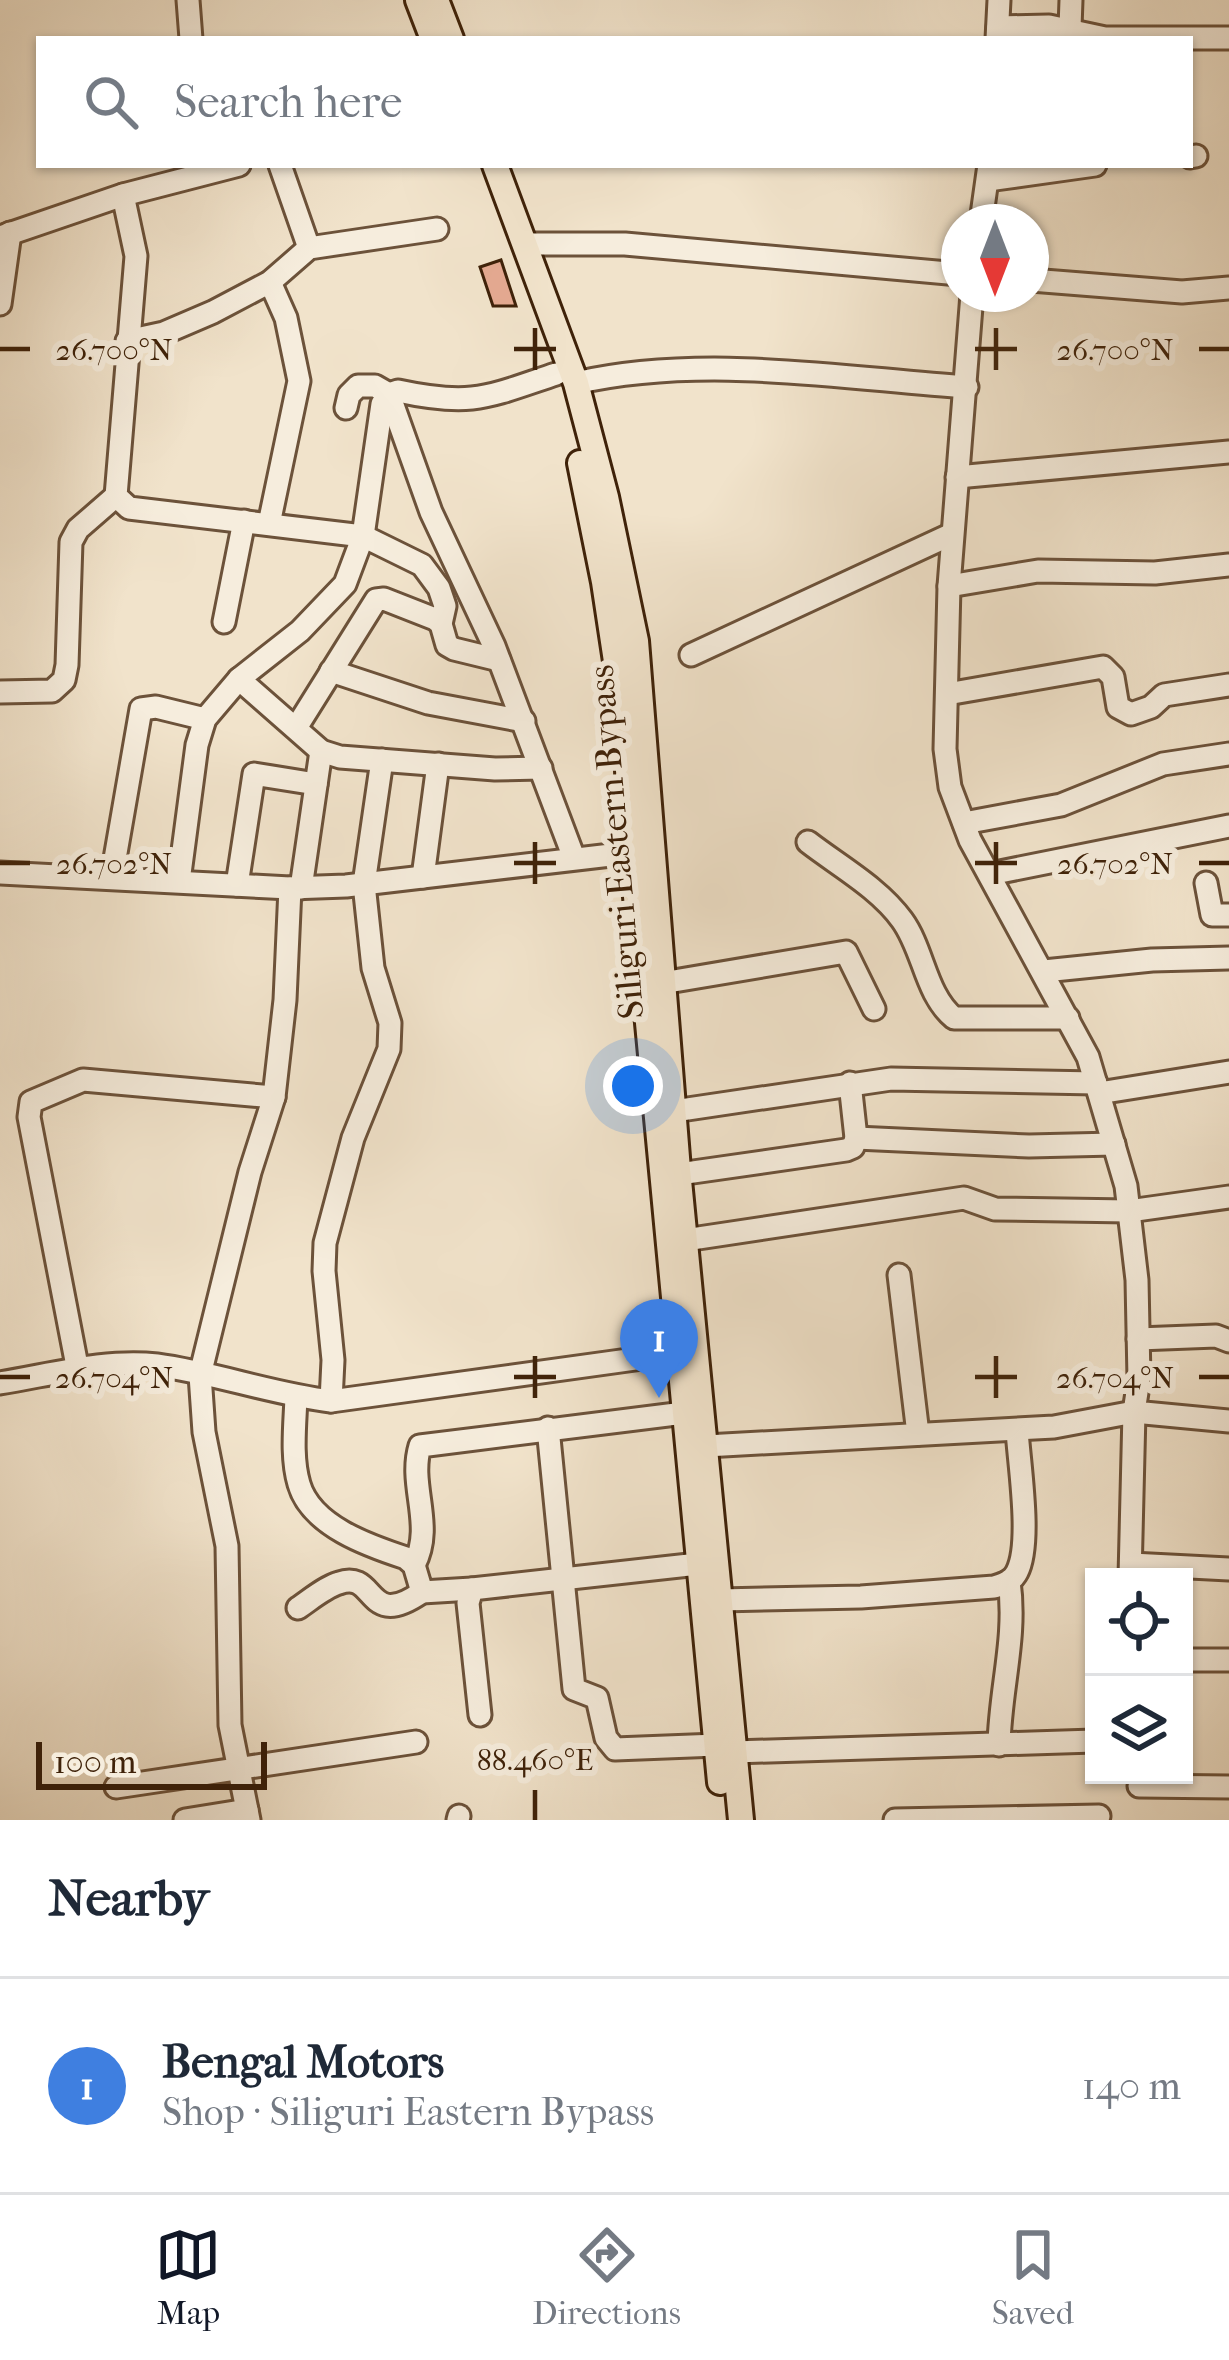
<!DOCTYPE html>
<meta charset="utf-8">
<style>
body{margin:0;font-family:"IM FELL French Canon",serif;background:#f2f2f3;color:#1f2937}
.controls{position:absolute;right:36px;bottom:36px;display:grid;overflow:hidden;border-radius:0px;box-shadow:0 3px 9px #0004}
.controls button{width:108px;height:108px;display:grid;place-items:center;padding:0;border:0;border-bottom:3px solid #e0e1e3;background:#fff;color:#1f2937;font:60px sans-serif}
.compass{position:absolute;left:941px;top:204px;width:108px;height:108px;border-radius:50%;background:#fff;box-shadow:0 3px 9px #0004;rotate:180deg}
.scale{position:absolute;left:36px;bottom:30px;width:231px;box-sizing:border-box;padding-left:12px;border:6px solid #3f2209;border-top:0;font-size:33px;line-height:42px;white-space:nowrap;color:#3f2209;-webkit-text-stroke:9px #f6eddd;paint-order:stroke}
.you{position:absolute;left:633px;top:1086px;width:42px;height:42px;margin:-30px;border:9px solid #fff;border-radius:50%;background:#1a73e8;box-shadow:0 0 0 18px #1a73e833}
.badge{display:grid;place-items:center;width:78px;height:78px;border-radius:50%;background:#111827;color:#fff;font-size:39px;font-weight:700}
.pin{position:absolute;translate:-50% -99px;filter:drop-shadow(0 3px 6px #0008)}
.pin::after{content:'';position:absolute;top:63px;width:42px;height:36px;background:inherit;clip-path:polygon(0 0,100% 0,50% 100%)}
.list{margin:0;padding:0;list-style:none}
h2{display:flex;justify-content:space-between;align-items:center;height:156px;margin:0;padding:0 48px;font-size:51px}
h2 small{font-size:39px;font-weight:400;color:#747a83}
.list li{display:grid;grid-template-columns:78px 1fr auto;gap:36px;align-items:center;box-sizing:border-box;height:216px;padding:0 48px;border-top:3px solid #e0e1e3}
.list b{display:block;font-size:45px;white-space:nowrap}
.list p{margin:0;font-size:39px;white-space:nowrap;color:#747a83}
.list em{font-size:39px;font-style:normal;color:#747a83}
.icon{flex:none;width:66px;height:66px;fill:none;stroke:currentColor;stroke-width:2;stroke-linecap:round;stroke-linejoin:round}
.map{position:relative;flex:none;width:1229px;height:1820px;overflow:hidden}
.search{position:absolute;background:#fff;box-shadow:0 3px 9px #0004;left:36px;right:36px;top:36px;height:132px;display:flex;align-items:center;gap:30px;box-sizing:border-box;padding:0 42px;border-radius:0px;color:#747a83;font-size:45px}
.sheet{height:372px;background:#fff}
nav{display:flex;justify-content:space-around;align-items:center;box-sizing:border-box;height:168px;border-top:3px solid #e0e1e3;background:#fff;font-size:33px;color:#747a83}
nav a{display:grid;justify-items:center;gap:6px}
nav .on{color:#111827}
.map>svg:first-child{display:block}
.building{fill:#e5aa92;stroke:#3f2209;stroke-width:3}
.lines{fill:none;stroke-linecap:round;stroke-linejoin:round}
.minor-casing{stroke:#6c523a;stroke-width:27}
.major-casing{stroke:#3f2209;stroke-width:30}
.minor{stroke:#f6eddd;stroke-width:21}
.major{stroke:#f1e3cb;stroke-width:24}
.ticks{fill:none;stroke:#3f2209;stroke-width:4.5}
.labels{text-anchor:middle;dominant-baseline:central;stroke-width:12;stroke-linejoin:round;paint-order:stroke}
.street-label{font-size:36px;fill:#3f2209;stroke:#f6eddd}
.ticks-label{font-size:30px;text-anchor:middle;fill:#3f2209;stroke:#f6eddd;stroke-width:12;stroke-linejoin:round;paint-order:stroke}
</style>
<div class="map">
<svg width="1229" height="1820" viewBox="0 0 1229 1820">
<rect width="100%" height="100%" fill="#f1e3cb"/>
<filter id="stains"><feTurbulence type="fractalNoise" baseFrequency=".00167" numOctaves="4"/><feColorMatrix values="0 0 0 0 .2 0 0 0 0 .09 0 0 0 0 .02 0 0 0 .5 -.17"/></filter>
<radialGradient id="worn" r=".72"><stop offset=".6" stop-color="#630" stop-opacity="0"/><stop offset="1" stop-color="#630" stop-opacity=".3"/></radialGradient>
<!-- building -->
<polygon class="building" points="501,260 516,306 493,306 480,267"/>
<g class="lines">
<defs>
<g id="minor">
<polyline points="188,0 191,39"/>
<polyline points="998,27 1049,26 1105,38 1229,38"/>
<polyline points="1070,28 1071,0"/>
<polyline points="997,39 999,0"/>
<polyline points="1190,157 1196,156"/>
<polyline points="239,165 123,195 136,256 116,496 129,508 363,536 422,565 439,588 445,606 441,624"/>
<polyline points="280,165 309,248"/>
<polyline points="988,180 1095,165"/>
<polyline points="981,222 989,165"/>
<polyline points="0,237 123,195"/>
<polyline points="524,244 625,244 959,274"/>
<polyline points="1031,280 1182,292 1229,288"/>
<polyline points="972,294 949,586 945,749 950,787 970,840 1088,1057 1126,1186 1137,1280 1139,1379 1134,1412 1229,1421"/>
<polyline points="0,304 10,233"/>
<polyline points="127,341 164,333 213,312 270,282 309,248 437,229"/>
<path d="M576,383C703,354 839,378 967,387"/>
<polyline points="346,408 349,395 358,386 375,386 389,394 431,512 494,646 574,858"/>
<polyline points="957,477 1229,452"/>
<polyline points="269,524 299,381 286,318 270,282"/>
<polyline points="949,586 1038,571 1155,573 1229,565"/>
<polyline points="224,622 244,521"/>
<polyline points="691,655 952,534"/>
<polyline points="331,671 428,703 524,721"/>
<polyline points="239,679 321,751 340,757 495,769 541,768"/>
<polyline points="0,692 52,691 64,680 67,665 71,542 78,529 116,496"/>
<polyline points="947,694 1103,667 1113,677 1118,707 1131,714 1151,707 1164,695 1229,685"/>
<polyline points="296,728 376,600 384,599 435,619 441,624 447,645 454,649 499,660"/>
<polyline points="964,823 1061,805 1163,764 1229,754"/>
<path d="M808,842C839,866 879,888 902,920C924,950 925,994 954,1018H1068"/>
<polyline points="0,873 290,888 346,886 645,851"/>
<polyline points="990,874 1229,826"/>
<polyline points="112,876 141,709 156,707 205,719"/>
<polyline points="423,877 438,764"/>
<path d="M179,881L197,745L205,719L239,679L300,631L345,584L363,536L382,404L389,394L398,391C472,407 487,397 556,374"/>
<polyline points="1206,883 1212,915 1229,915"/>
<polyline points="237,885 254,774 316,784"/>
<polyline points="301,888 321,751"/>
<polyline points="1044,971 1152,960 1229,958"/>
<polyline points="662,983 846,952 874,1009"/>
<polyline points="1099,1093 1229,1072"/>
<polyline points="674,1111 891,1079 1096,1083"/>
<polyline points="856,1138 1029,1146 1114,1144"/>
<polyline points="679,1174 846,1150 853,1147 856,1138 850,1083"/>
<polyline points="685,1240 964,1198 995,1209 1129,1211 1229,1197"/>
<polyline points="899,1275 918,1434"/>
<polyline points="1138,1339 1216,1336 1229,1341"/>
<polyline points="78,1371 29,1117 31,1102 83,1080 274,1097"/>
<path d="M0,1383C50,1375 106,1359 157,1365C216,1373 272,1394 331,1401L693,1351"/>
<path d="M296,1397C295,1425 291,1457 299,1484C311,1526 369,1546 406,1558L414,1565L422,1592L472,1589"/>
<polyline points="331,1401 333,1360 324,1271 325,1243 353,1138 389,1049 390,1023 373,968 364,884 382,760"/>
<polyline points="548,1428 574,1689 597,1698 606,1738 615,1749 717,1745"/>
<polyline points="688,1447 1054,1427 1134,1412 1130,1577"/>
<polyline points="1131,1564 1229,1569"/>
<path d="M414,1565C435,1525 408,1486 420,1446L684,1413"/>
<path d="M720,1600L861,1597L994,1587C1003,1584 1012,1582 1017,1572C1032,1543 1019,1464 1017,1430"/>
<path d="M298,1608C310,1600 325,1587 339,1583C377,1569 365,1632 422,1592"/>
<polyline points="1184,1660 1229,1660"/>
<polyline points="480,1715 468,1603 472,1589 698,1564"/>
<path d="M999,1745C1000,1689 1017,1637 1009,1581"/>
<polyline points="734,1752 1094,1741"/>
<polyline points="1139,1786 1229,1787"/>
<polyline points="116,1787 416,1742"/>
<polyline points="185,1820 247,1810"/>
<polyline points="249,1820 230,1725 227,1546 204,1432 200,1375 250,1172 274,1097 285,1000 290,888"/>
<polyline points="458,1820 459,1816"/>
<polyline points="895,1820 1099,1816"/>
</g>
<g id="major">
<polyline points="418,0 433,39"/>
<polyline points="436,0 451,39"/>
<polyline points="495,165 576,383 606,497 636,641 678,1170 741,1820"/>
<polyline points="580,463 604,582 625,721 635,886 720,1782"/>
</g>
</defs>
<!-- minor casing -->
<use href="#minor" class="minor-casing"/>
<!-- major casing -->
<use href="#major" class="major-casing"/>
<!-- minor -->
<use href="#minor" class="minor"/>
<!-- major -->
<use href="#major" class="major"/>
</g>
<!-- ticks -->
<path class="ticks" d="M535,328V370M996,328V370M0,349H30M514,349H556M975,349H1017M1199,349H1229M535,842V884M996,842V884M0,863H30M514,863H556M975,863H1017M1199,863H1229M535,1356V1398M996,1356V1398M0,1377H30M514,1377H556M975,1377H1017M1199,1377H1229M535,1790V1820"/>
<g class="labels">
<!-- street labels -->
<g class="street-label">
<text transform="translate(616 842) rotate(-95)">Siliguri Eastern Bypass</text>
</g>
</g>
<g class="ticks-label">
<text x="1115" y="360">26.700°N</text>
<text x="114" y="360">26.700°N</text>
<text x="1115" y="874">26.702°N</text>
<text x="114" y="874">26.702°N</text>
<text x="1115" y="1388">26.704°N</text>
<text x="114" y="1388">26.704°N</text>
<text x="535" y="1770">88.460°E</text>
</g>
<rect width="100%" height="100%" filter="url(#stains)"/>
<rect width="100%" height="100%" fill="url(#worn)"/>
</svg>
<div class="controls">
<button><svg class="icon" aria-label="locate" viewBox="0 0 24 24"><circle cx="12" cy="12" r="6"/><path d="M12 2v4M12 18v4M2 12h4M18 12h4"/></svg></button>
<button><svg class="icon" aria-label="layers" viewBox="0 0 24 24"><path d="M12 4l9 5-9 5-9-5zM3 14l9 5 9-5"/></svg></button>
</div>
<svg class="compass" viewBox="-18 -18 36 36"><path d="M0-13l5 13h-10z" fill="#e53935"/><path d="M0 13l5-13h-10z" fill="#747a83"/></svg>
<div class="scale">100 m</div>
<div class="you"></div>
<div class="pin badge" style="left:659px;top:1398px;background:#3f7fe0">1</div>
<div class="search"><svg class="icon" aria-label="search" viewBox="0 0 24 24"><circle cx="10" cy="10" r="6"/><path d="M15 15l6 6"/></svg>Search here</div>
</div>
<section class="sheet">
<h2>Nearby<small></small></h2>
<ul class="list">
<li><span class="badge" style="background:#3f7fe0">1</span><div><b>Bengal Motors</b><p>Shop · Siliguri Eastern Bypass</p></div><em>140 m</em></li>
</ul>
</section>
<nav>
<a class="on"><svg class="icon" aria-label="map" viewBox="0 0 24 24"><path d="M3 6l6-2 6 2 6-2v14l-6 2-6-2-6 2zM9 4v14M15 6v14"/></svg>Map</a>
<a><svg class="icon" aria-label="directions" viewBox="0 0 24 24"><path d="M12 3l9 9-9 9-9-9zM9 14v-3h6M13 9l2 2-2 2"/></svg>Directions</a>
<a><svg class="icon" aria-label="saved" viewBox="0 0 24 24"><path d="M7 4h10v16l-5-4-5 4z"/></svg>Saved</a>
</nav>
